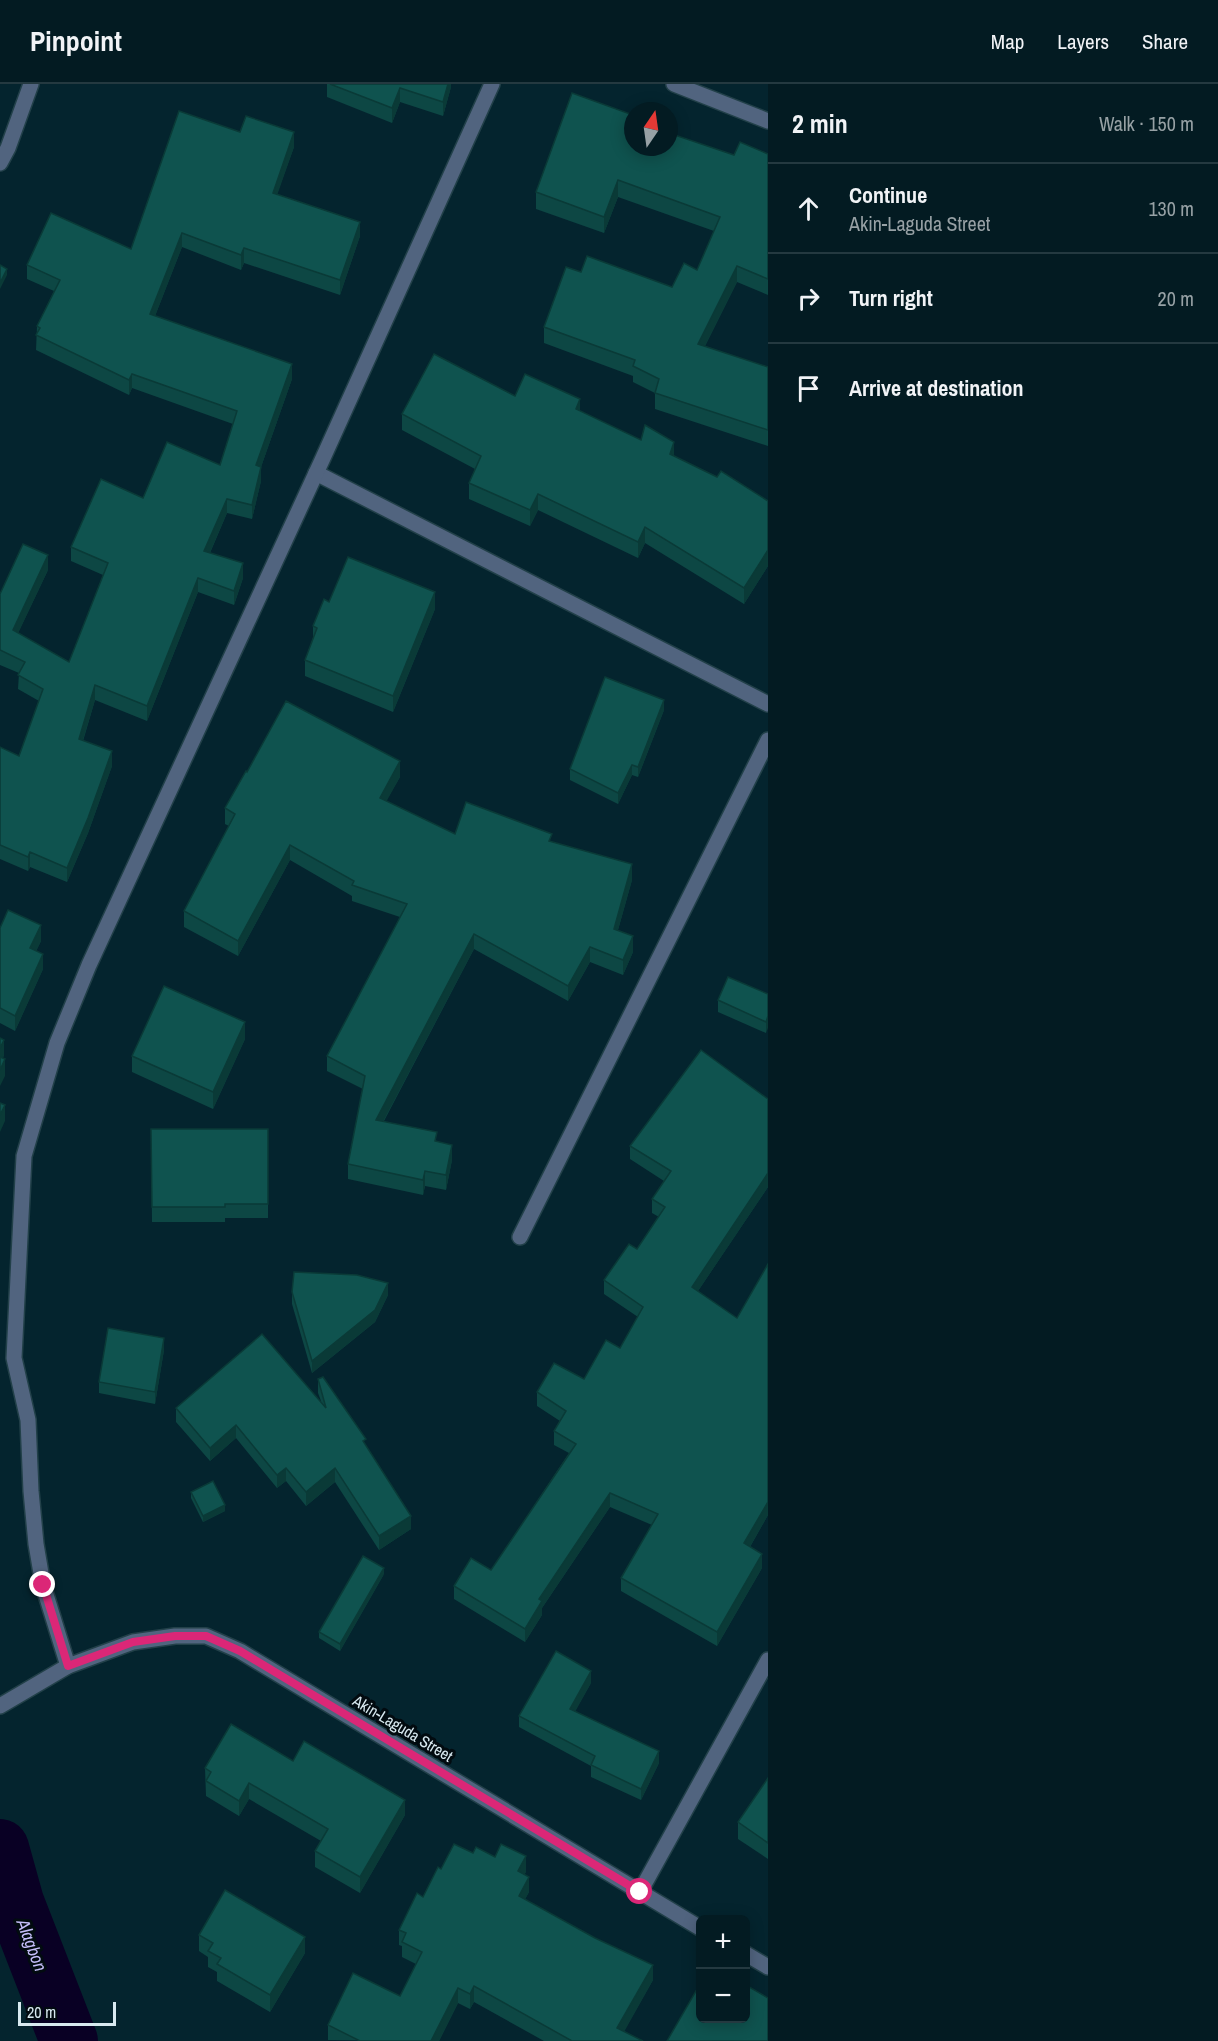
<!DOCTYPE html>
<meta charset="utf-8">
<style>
body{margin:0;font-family:"Archivo Narrow",sans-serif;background:#11282f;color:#f1f3f6}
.controls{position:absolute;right:18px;bottom:18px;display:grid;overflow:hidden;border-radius:9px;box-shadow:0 3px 15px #0003}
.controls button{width:54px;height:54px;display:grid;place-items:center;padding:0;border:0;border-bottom:2px solid #243940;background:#031b22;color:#f1f3f6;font:30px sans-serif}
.compass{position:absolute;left:624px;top:18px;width:54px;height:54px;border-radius:50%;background:#031b22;box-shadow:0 3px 15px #0003;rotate:13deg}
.scale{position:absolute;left:18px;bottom:15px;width:98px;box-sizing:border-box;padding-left:6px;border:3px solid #d8e9f0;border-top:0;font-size:16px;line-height:21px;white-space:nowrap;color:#d8e9f0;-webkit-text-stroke:4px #020b10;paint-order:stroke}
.stop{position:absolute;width:18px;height:18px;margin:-14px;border:4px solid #db2777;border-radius:50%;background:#fff}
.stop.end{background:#db2777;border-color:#fff;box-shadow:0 2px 6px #0008}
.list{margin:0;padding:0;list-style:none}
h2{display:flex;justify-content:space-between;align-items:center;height:78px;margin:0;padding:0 24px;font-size:26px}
h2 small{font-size:20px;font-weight:400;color:#97a1a5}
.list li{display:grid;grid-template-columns:39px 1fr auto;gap:18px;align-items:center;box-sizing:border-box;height:90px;padding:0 24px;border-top:2px solid #243940}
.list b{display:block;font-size:22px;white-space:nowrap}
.list p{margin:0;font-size:20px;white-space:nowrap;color:#97a1a5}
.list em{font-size:20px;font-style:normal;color:#97a1a5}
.icon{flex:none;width:33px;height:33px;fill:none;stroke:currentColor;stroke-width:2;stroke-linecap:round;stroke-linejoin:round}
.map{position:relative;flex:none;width:768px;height:1957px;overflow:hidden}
header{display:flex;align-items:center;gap:36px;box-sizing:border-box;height:84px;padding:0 30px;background:#031b22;border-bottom:2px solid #243940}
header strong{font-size:28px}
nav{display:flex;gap:33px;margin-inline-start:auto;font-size:21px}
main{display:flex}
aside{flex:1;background:#031b22}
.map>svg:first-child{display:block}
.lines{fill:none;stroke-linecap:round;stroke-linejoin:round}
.river{stroke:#090024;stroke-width:58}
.minor-casing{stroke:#224049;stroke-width:18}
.minor{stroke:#51647f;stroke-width:15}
.wall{fill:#0d4744}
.shaded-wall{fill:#0a3a37}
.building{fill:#0f534f;stroke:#0a3a37;stroke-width:1.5}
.route{stroke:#db2777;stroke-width:8}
.labels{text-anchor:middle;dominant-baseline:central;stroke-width:6;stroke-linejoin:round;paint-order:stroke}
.street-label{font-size:16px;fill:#d8e9f0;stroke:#020b10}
.water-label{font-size:18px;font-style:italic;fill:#c4bdf8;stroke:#020b10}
</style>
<header>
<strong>Pinpoint</strong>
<nav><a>Map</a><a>Layers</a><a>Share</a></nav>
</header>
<main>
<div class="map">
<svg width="768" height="1957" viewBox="0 0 768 1957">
<rect width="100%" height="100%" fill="#04242e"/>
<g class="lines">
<!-- river -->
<polyline class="river" points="0,1764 15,1818 69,1957"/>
<defs>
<g id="minor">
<polyline points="674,0 768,37"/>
<polyline points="0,79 8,64 31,0"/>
<polyline points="316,389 768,620"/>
<polyline points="520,1153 768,656"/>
<polyline points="68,1582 43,1501 36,1460 31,1407 28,1336 14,1274 24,1072 57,959 89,881 323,374 492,0"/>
<polyline points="0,1622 68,1582 133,1558 175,1552 206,1552 240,1567 700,1844"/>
<polyline points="640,1808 768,1576"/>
<polyline points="746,1870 768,1883"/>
</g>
</defs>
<!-- minor casing -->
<use href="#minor" class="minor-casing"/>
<!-- minor -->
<use href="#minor" class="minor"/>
</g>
<!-- wall -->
<g class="wall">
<polygon points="327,0 451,0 451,3 443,32 400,18 392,39 327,13"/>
<polygon points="240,48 294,63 277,110 360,152 340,211 244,179 241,186 182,163 155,232 292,295 261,383 261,397 252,435 227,429 210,469 243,494 234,521 198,508 147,637 95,616 83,657 112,682 88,749 67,798 30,783 28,787 0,775 0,663 19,672 39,617 18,605 19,589 0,581 0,510 48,486 18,549 69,578 103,491 71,477 71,463 143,414 220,381 233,340 132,304 129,311 36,266 37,242 54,207 27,195 27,181 131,165"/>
<polygon points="633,63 734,71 768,70 768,211 737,198 705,262 768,283 768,362 655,325 655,309 633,298 633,292 544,259 544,243 581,188 672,203 697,186 714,147 618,113 604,149 536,125 536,108"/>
<polygon points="515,312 580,327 768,417 768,482 744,520 645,459 638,474 538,426 530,442 469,415 469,399 475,385 402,346 402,330"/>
<polygon points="329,518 435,525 393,628 305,592 305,576 313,554 313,542"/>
<polygon points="664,626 638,693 632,691 618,720 570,696 570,685"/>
<polygon points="247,688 400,693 386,717 455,750 552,758 632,796 618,846 633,868 623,891 590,878 568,917 474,865 384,1037 437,1057 452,1076 446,1106 425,1102 423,1111 348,1095 348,1080 363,1005 327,987 327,972 400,833 352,817 352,812 290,776 238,872 184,843 184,827 229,742 225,740 225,724"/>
<polygon points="0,844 41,857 36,867 43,885 15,947 0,939"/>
<polygon points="768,910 766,949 718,928 718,916"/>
<polygon points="245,955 213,1025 132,988 132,972"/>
<polygon points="768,1015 768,1103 698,1207 768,1431 750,1463 762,1484 717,1562 621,1507 621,1494 652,1441 610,1423 542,1524 542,1531 525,1558 454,1515 454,1502 491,1486 569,1369 554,1361 554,1347 560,1337 537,1322 537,1308 584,1295 620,1264 638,1233 604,1210 604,1196 637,1165 659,1133 652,1129 652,1115 664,1097 630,1075 630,1062"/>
<polygon points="151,1045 268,1045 268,1134 225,1134 225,1138 152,1138"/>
<polygon points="292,1208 388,1211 375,1238 312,1289 292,1220"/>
<polygon points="164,1266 155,1320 99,1309 99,1298"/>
<polygon points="318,1295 366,1361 411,1445 379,1466 335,1398 306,1422 286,1397 277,1404 236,1354 210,1377 176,1338 176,1324 321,1317 318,1309"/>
<polygon points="191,1408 225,1427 203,1438 191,1414"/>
<polygon points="384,1490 340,1567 319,1554 319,1548"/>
<polygon points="591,1599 575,1627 659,1679 641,1716 591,1693 591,1682 519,1643 519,1632"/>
<polygon points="293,1677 405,1731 360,1809 315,1783 315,1767 321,1757 249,1715 239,1732 206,1712 205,1684"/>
<polygon points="768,1694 768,1775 738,1755 738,1738"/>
<polygon points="473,1769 526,1788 524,1790 529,1808 525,1815 653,1896 624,1947 643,1957 544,1957 474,1918 470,1925 458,1919 439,1957 328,1956 328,1941 400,1912 416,1880 402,1873 402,1862 399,1861 399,1846 423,1813 441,1785"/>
<polygon points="199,1851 305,1869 270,1928 217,1897 217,1888 208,1883 208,1873 199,1867"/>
</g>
<!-- shaded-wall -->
<g class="shaded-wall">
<polygon points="448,0 451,0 451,3 443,32 443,18"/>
<polygon points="400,4 400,18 392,39 392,24"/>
<polygon points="294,48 294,63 273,123 273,109"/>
<polygon points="618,96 618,113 604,149 604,133"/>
<polygon points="360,138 360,152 340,211 340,196"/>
<polygon points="182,149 182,163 150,245 150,230"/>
<polygon points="244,164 244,179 241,186 241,171"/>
<polygon points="737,182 737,198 698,276 698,260"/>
<polygon points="7,185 7,191 0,205 0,199"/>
<polygon points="292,280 292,295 261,383 261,397 252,435 252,421 256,381"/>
<polygon points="132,290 132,304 129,311 129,296"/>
<polygon points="580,315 580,331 576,325"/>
<polygon points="674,358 674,374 670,370"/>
<polygon points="538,410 538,426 530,442 530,426"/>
<polygon points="227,415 227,429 204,482 204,467"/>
<polygon points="645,443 645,459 638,474 638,458"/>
<polygon points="768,466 768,482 744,520 744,504"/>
<polygon points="48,471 48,486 13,560 13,546"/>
<polygon points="243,479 243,494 234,521 234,507"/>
<polygon points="198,494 198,508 147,637 147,622"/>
<polygon points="435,508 435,525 393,628 393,612"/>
<polygon points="95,601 95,616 79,669 79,655"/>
<polygon points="664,616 664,626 638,693 638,683"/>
<polygon points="112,667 112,682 88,749 67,798 67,784"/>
<polygon points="400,677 400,693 380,729 380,714"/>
<polygon points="632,681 632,691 618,720 618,709"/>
<polygon points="290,761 290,776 238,872 238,857"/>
<polygon points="30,768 30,783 28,787 28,773"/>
<polygon points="632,780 632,796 614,860 614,845"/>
<polygon points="41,841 41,857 30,880 30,864"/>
<polygon points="474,850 474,865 376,1051 376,1036"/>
<polygon points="633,852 633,868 623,891 623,876"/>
<polygon points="590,863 590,878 568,917 568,902"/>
<polygon points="43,870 43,885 15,947 15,932"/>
<polygon points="768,932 768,944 766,949 766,938"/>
<polygon points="245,938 245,955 213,1025 213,1008"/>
<polygon points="4,956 4,972 0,980 0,964"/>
<polygon points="5,975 5,992 0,1002 0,986"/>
<polygon points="5,1021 5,1037 0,1048 0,1031"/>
<polygon points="452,1061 452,1076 446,1106 446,1091"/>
<polygon points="425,1087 425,1102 423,1111 423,1096"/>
<polygon points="768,1089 768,1103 692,1216 692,1203"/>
<polygon points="388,1199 388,1211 375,1238 312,1289 312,1277"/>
<polygon points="164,1254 164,1266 155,1320 155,1308"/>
<polygon points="236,1341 236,1354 210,1377 210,1364"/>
<polygon points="286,1384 286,1397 277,1404 277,1391"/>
<polygon points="335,1384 335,1398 306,1422 306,1408"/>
<polygon points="610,1409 610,1423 542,1524 542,1531 525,1558 525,1545 539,1515"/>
<polygon points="768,1418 768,1431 744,1473 744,1459"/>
<polygon points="225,1421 225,1427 203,1438 203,1432"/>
<polygon points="411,1432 411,1445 379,1466 379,1452"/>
<polygon points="762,1470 762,1484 717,1562 717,1548"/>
<polygon points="384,1484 384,1490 340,1567 340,1560"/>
<polygon points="591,1587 591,1599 570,1637 570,1625"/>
<polygon points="659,1667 659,1679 641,1716 641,1705"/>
<polygon points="249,1699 249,1715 239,1732 239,1717"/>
<polygon points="405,1716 405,1731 360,1809 360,1793"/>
<polygon points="526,1772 526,1788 518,1803 518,1787"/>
<polygon points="529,1793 529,1808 519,1827 519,1812"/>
<polygon points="305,1853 305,1869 270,1928 270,1911"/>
<polygon points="653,1881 653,1896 619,1957 617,1944"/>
<polygon points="474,1902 474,1918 470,1925 470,1910"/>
<polygon points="458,1904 458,1919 439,1957 431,1957"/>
</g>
<!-- building -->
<g class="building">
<polygon points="330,0 448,0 443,18 400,4 392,24"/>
<polygon points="572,9 633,31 633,63 669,63 669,49 734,71 740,58 768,70 768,195 737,182 698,260 768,283 768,346 655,309 659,295 633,282 635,276 544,243 566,183 581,188 587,172 672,203 684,179 697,186 720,133 618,96 604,133 536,108"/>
<polygon points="179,27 240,48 246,32 294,48 273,109 360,138 340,196 244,164 241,171 182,149 150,230 292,280 256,381 261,383 252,421 227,415 204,467 243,479 234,507 198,494 147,622 95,601 79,655 112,667 88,734 67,784 30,768 28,773 0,761 0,663 19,672 43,605 18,591 25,578 0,566 0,510 23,460 48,471 13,546 69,578 108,479 71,463 101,395 143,414 167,358 220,381 237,327 132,290 129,296 36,251 40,244 37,242 60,196 27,181 51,129 131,165"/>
<polygon points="0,181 7,185 0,199"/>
<polygon points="434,270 515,312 525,290 580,315 576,325 641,356 645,341 674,358 670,370 717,393 721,387 768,417 768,466 744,504 645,443 638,458 538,410 530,426 469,399 481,372 402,330"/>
<polygon points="348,473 435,508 393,612 305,576 317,544 313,542 324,515 329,518"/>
<polygon points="605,593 664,616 638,683 632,681 618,709 570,685"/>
<polygon points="286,617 400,677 380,714 455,750 466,718 552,750 549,757 632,780 614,845 633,852 623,876 590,863 568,902 474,850 376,1036 437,1048 435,1057 452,1061 446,1091 425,1087 423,1096 348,1080 365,992 327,972 407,820 352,801 354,797 290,761 238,857 184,827 235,730 225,724 246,687 247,688"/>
<polygon points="8,826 41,841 30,864 43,870 15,932 0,924 0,844"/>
<polygon points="728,893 768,910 768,932 766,938 718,916"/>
<polygon points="164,902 245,938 213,1008 132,972"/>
<polygon points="0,954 4,956 0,964"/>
<polygon points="701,966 768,1015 768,1089 692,1203 737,1234 768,1180 768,1418 744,1459 762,1470 717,1548 621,1494 658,1430 610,1409 539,1515 542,1517 525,1545 454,1502 471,1474 491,1486 576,1360 554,1347 566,1327 537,1308 554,1279 584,1295 606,1256 620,1264 643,1223 604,1196 629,1160 637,1165 665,1123 652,1115 671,1087 630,1062"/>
<polygon points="0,973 5,975 0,986"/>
<polygon points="0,1019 5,1021 0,1031"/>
<polygon points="151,1045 268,1045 268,1120 225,1120 225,1123 152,1123"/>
<polygon points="294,1188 357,1191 388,1199 375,1226 312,1277 292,1208"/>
<polygon points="108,1244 164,1254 155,1308 99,1298"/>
<polygon points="262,1250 326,1324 318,1295 323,1293 366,1355 363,1357 411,1432 379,1452 335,1384 306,1408 286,1384 277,1391 236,1341 210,1364 176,1324"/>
<polygon points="213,1397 225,1421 203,1432 191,1408"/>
<polygon points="363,1472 384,1484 340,1560 319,1548"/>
<polygon points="556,1567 591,1587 570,1625 659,1667 641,1705 591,1681 595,1672 519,1632"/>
<polygon points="231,1640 293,1677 304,1657 405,1716 360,1793 315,1767 328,1745 249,1699 239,1717 206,1697 211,1688 205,1684"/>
<polygon points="768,1694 768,1759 738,1738"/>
<polygon points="454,1760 473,1769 476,1763 495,1773 501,1760 526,1772 518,1787 529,1793 519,1812 595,1854 653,1881 617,1944 643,1957 572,1957 474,1902 470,1910 458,1904 431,1957 360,1957 328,1941 353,1889 400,1912 422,1868 402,1858 406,1849 399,1846 417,1809 423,1813 438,1783 441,1785"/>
<polygon points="225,1806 305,1853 270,1911 217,1880 221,1874 208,1867 213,1859 199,1851"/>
<polygon points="700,1900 700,1935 746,1935 746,1901 768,1914 768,1957 667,1957"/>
</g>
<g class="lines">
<!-- route -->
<polyline class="route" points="43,1501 68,1582 133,1558 175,1552 206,1552 240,1567 640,1808"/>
</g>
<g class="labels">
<!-- street labels -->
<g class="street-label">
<text transform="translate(403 1644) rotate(31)">Akin-Laguda Street</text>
</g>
<!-- water labels -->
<g class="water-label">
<text transform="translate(32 1861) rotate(69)">Alagbon</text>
</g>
</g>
</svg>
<div class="controls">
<button>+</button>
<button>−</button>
</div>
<svg class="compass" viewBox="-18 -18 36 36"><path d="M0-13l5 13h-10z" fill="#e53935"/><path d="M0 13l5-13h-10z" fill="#97a1a5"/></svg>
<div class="scale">20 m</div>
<div class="stop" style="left:640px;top:1808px"></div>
<div class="stop end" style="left:43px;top:1501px"></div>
</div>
<aside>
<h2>2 min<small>Walk · 150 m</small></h2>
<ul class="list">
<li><svg class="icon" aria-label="ahead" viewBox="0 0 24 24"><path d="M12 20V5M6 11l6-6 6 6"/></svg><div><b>Continue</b><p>Akin-Laguda Street</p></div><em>130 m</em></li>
<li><svg class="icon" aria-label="right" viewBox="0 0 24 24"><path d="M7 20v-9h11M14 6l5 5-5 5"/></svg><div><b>Turn right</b></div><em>20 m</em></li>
<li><svg class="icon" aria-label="arrive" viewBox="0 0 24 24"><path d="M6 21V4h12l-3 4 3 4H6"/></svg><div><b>Arrive at destination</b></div></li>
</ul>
</aside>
</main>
